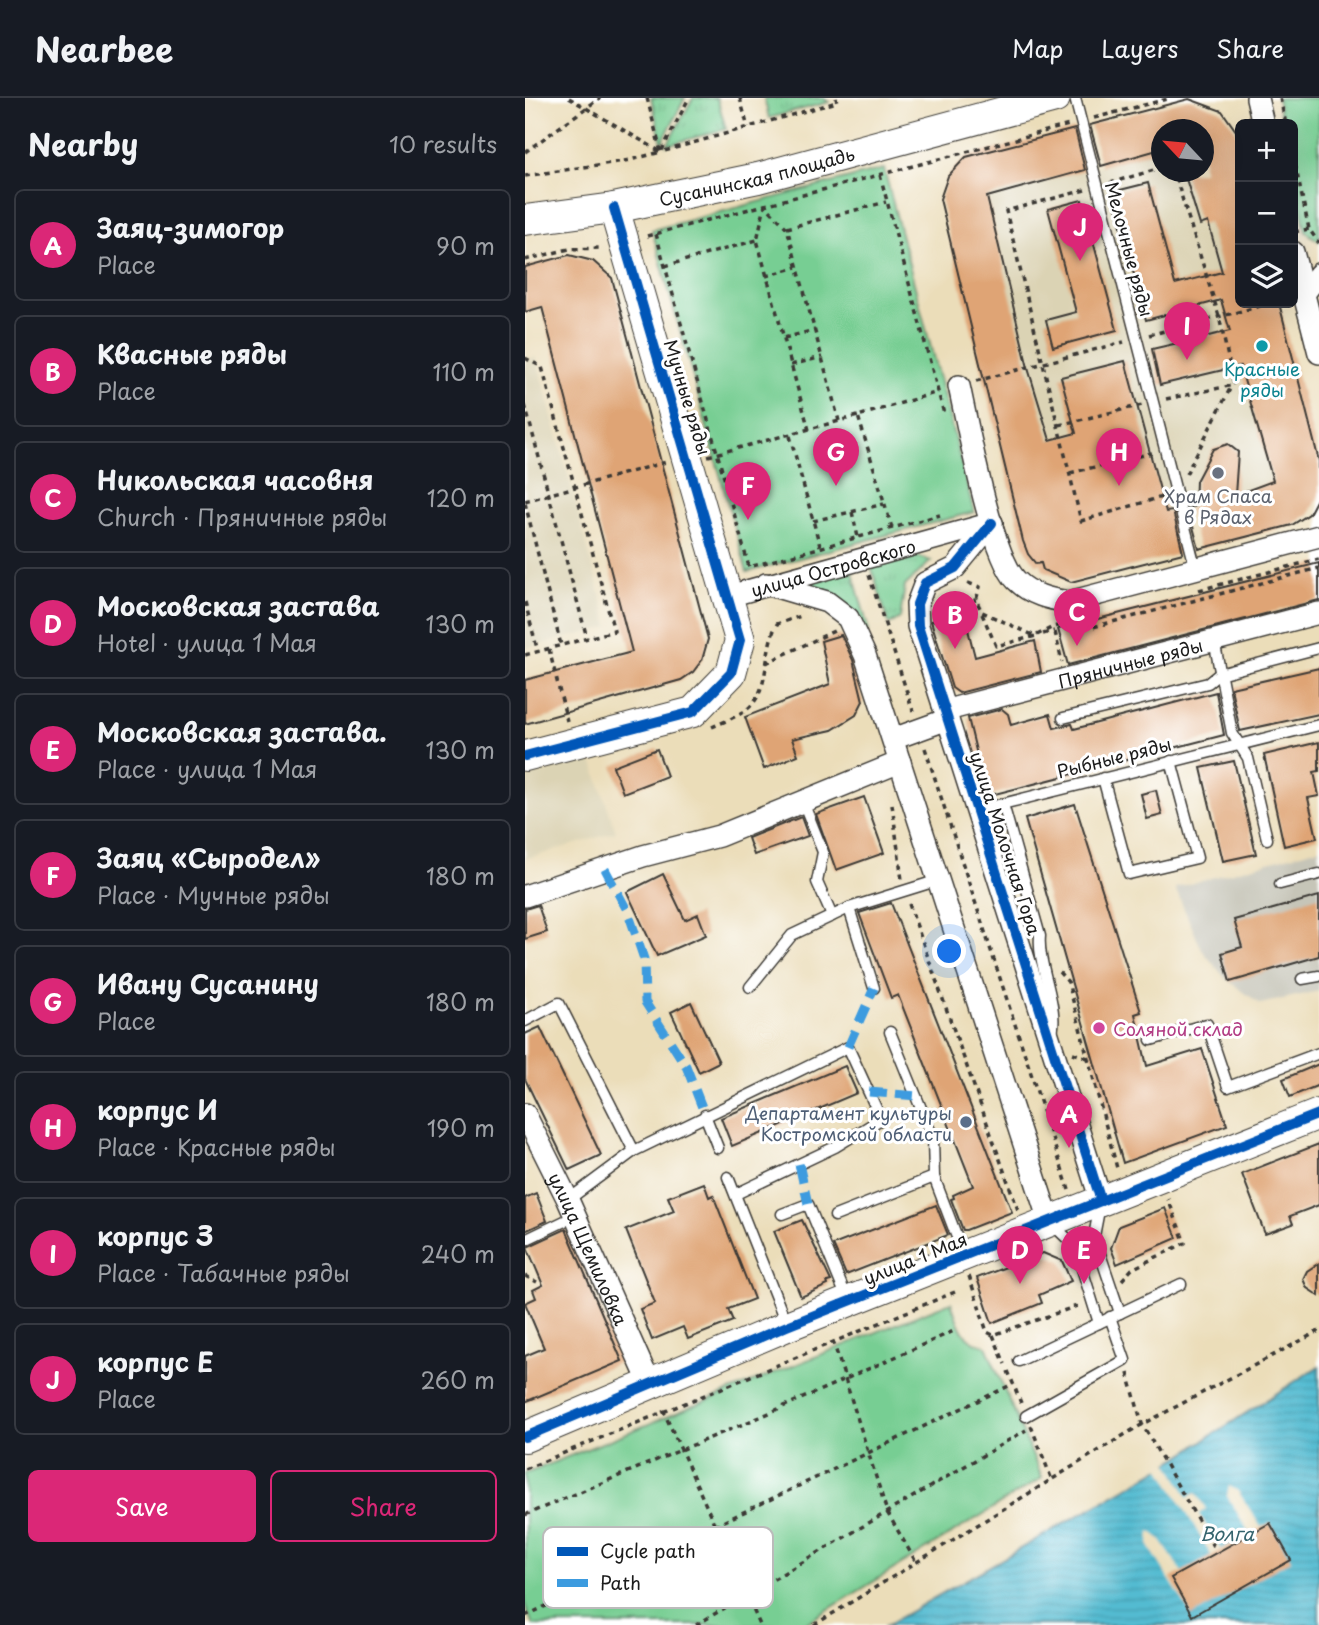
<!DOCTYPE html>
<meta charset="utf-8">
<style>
body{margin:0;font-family:"Playpen Sans",sans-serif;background:#242831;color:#f1f3f6}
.controls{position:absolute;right:21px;top:21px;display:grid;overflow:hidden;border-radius:10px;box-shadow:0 7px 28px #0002}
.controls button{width:63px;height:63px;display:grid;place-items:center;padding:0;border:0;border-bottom:2px solid #363941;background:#171b24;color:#f1f3f6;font:35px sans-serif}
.compass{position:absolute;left:626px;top:21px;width:63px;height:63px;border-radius:50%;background:#171b24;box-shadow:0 7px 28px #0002;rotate:296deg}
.you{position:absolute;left:425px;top:854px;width:24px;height:24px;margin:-18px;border:5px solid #fff;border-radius:50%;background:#1a73e8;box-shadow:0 0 0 10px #1a73e833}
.badge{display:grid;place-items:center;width:46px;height:46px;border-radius:50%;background:#db2777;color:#fff;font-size:23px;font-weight:700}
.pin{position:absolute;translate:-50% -58px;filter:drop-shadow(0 2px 4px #0008)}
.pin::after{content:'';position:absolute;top:37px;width:24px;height:21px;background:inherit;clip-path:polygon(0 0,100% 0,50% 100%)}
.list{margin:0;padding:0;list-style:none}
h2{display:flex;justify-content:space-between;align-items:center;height:91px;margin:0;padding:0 28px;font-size:30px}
h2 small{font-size:23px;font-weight:400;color:#9ea1a6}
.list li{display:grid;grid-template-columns:46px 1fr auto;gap:21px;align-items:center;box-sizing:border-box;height:112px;margin:0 14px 14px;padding:0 14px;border:2px solid #363941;border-radius:10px}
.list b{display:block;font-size:26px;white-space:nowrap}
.list p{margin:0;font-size:23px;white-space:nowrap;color:#9ea1a6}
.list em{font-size:23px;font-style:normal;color:#9ea1a6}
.actions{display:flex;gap:14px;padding:21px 28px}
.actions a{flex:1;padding:16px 0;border:2px solid #db2777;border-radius:10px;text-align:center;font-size:24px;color:#db2777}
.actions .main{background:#db2777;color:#fff}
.icon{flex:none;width:38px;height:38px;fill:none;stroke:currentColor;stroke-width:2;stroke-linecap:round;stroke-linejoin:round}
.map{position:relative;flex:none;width:794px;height:1527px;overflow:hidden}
header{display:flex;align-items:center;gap:42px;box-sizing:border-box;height:98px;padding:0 35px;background:#171b24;border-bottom:2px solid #363941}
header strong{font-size:33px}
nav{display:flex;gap:38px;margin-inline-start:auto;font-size:24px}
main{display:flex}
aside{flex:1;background:#171b24}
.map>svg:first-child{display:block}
.built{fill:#dbd3b4}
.industrial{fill:#c6c5b8}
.grass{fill:url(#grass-tufts);stroke:#4a7558;stroke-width:2}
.park{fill:#77ce93;stroke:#4a7558;stroke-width:2}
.water{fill:url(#water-rules);stroke:#386c76;stroke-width:2}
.pier{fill:#ebddb9}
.building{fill:#dfa474}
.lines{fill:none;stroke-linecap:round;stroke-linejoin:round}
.lane-casing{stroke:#3b3934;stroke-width:13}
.street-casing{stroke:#3b3934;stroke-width:24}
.secondary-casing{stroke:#3b3934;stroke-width:32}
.path{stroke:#3b3934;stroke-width:3.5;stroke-dasharray:5 5;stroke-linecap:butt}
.lane{stroke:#fff;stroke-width:10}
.street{stroke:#fff;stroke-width:21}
.secondary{stroke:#fff;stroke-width:30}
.quiet{stroke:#3c9bdf;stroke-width:9;stroke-dasharray:18 9;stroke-linecap:butt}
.cycleway-casing{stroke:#fff;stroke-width:15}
.cycleway{stroke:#0057b8;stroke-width:10}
.culture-dot{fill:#0f9aa8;stroke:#fff;stroke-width:2.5}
.worship-dot{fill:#6b7280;stroke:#fff;stroke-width:2.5}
.hotel-dot{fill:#d1479c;stroke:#fff;stroke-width:2.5}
.service-dot{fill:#5c6f8a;stroke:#fff;stroke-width:2.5}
.labels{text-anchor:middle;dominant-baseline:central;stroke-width:6;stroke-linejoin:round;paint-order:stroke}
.street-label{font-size:18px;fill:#1c1c1c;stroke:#fff}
.culture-label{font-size:18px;fill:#0d838f;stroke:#fff}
.worship-label{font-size:18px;fill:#5b616d;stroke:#fff}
.hotel-label{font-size:18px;fill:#b23c85;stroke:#fff;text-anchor:start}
.service-label{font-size:18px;fill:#4e5e75;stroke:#fff;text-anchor:end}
.water-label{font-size:19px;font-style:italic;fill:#35646d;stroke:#fff}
.key{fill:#fff;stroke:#bbb;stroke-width:2}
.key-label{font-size:19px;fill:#1c1c1c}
</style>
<header>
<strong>Nearbee</strong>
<nav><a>Map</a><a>Layers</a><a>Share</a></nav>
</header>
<main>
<aside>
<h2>Nearby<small>10 results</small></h2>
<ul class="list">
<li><span class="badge">A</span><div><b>Заяц-зимогор</b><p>Place</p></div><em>90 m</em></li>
<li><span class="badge">B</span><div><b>Квасные ряды</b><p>Place</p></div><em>110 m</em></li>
<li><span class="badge">C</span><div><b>Никольская часовня</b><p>Church · Пряничные ряды</p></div><em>120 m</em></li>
<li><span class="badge">D</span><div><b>Московская застава</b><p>Hotel · улица 1 Мая</p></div><em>130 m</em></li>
<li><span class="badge">E</span><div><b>Московская застава.</b><p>Place · улица 1 Мая</p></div><em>130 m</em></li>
<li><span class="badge">F</span><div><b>Заяц «Сыродел»</b><p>Place · Мучные ряды</p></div><em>180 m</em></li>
<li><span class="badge">G</span><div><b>Ивану Сусанину</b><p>Place</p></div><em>180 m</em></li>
<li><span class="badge">H</span><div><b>корпус И</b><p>Place · Красные ряды</p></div><em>190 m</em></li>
<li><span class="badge">I</span><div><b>корпус З</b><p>Place · Табачные ряды</p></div><em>240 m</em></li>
<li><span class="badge">J</span><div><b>корпус Е</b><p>Place</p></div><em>260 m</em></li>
</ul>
<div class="actions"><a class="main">Save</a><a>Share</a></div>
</aside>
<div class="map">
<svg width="794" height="1527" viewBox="0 0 794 1527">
<defs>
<pattern id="grass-tufts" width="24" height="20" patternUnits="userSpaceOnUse" patternTransform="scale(1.75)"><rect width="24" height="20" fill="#77ce93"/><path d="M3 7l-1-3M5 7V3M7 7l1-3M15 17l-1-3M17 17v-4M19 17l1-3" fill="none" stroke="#66b07e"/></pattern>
<pattern id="water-rules" width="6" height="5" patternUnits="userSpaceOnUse" patternTransform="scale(1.75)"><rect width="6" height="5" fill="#53bbd1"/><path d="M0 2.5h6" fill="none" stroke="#48a0b3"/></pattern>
</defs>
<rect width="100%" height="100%" fill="#fff"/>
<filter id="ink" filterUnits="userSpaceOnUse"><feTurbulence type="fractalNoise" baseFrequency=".0143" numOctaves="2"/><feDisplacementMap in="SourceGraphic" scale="14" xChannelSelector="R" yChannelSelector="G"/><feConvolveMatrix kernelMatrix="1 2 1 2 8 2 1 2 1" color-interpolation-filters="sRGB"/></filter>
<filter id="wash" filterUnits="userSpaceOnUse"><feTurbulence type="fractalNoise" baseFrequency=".00686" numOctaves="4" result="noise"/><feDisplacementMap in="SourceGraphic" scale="28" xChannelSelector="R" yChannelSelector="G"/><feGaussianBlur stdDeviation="1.57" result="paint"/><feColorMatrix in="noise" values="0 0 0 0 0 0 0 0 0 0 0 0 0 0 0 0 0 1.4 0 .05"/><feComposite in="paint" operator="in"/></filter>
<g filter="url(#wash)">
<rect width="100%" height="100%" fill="#ebddb9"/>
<!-- built -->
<g class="built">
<polygon points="636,51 636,74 659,74 675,126 683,124 711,223 703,226 748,383 670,408 552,433 503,270 462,99"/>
<polygon points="11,259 84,529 0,550 0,262"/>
<polygon points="66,660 91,734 0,761 0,680"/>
</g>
<!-- industrial -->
<polygon class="industrial" points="794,750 794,893 735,906 701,881 677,852 650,790"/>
<!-- grass -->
<g class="grass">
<polygon points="126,0 160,0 137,45"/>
<polygon points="168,0 192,0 201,31 142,47"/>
<polygon points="239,0 298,0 304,4 244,20"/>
<polygon points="372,458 391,458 406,463 380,488 375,520 364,527 345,465"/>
<polygon points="327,472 344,533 340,533 282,491 282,481"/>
</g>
<!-- park -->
<g class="park">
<polygon points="752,0 794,0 794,143 781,134 768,73 768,26 757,26"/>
<polygon points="359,71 449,414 222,474 127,132"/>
<path d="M426,1204C434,1227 436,1242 461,1248L517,1380L278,1527H8L0,1507V1376Z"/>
</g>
<!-- water -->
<polygon class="water" points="794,1268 794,1527 362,1527 636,1370"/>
<!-- pier -->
<polygon class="pier" points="642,1362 663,1399 671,1395 681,1411 674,1416 696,1451 725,1436 702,1398 704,1388 713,1393 736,1429 745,1425 766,1462 667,1518 624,1448 625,1433 634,1440 657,1474 686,1457 634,1367"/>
<g id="blocks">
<!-- building -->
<g class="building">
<polygon points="664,1 697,13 711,33 715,49 715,205 754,205 794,363 794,397 784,416 767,427 674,451 663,410 670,408 671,383 688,351 703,346 713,354 710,397 748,383 715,268 635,287 627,251 705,233 696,202 621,222 587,94 623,85 650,186 697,174 683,124 675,127 659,74 678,74 678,32 636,32 636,51 576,68 565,27"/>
<polygon points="550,31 560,72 462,99 503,270 525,342 551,335 536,279 600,263 641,414 648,413 658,455 546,484 518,472 516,465 511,466 503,456 498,443 415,101 423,78 441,59"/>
<polygon points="557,102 592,232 528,249 521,222 551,214 523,111"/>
<polygon points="44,157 68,163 87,180 183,541 177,562 168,574 156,582 0,626 0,582 107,554 17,209 0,214 0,169"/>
<polygon points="794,465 794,502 543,567 533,531"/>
<polygon points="439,516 450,559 510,543 516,574 434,595 427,590 406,523"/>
<polygon points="316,537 328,562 338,603 331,617 307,632 267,641 273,657 239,671 220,619 305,586 296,543"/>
<polygon points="794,570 794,616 715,633 706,590"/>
<polygon points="691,594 699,637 462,698 443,620 477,611 483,616 486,627 525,616 529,630 547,626 549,631"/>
<polygon points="794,644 794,673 789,674 794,698 783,700 792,740 759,748 739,657"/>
<polygon points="132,651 142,678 98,695 88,668"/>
<polygon points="709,663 731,756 698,763 676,670"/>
<polygon points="631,692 637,717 622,721 616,696"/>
<polygon points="339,699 359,755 311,772 291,716"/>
<polygon points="550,706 616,914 610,916 622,968 677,951 702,1027 598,1065 500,721"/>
<polygon points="276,719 283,738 229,757 223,740"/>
<polygon points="138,776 160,822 173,816 181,837 132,858 102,794"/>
<polygon points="794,798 794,858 705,884 697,855 717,849 709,822"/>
<polygon points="366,805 487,1114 441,1132 438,1132 426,1101 429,1100 428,1097 448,1088 373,897 366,900 334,815"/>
<polygon points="13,807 22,834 0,841 0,811"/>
<polygon points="166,904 194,964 174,974 146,914"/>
<polygon points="15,929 76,1057 44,1072 0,981 0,936"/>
<polygon points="794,966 794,987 765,999 758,981"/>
<polygon points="320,968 332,995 207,1048 196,1020"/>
<polygon points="794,1046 794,1107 765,1118 768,1126 740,1136 717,1076"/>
<polygon points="179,1085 184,1099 188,1097 229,1201 203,1211 208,1223 163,1241 158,1229 127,1242 115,1211 130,1205 101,1132 149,1113 143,1099"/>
<polygon points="11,1095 22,1123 0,1133 0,1100"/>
<polygon points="411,1107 423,1137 321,1177 308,1147"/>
<polygon points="640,1110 652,1140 592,1166 586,1150 594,1128"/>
<polygon points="277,1122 306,1183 302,1184 303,1187 276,1199 249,1133"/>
<polygon points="41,1131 97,1263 0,1304 0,1258 19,1250 0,1205 11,1200 8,1192 18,1187 2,1149"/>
<polygon points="518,1155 537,1163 546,1183 514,1197 517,1205 467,1225 452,1180"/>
<polygon points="794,1165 794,1198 782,1190 778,1181 782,1173"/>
<polygon points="745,1425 766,1462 667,1518 646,1480"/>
</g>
</g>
</g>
<g filter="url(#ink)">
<use href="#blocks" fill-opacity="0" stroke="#3b3934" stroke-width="2"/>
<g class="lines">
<defs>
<g id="lane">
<polyline points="550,0 671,472"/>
<polyline points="689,542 707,635 723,660 742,741"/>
<polyline points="538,620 683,585 694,576 794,550"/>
<polyline points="578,680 604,776 672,760 646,663"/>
<polyline points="278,704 298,754 292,784 307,818"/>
<path d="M478,706L515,838C512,868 536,912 526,937"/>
<polyline points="453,712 794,627"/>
<polyline points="755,786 794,776"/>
<polyline points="324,810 349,890"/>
<polyline points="777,881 794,878"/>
<polyline points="225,889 267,837 324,810 414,782"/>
<polyline points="0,923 34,905 109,1053"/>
<polyline points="365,934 408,1040 409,1079 438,1155"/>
<polyline points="626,942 682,926 703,989 794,955"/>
<polyline points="180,1017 193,1050"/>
<polyline points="203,1079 261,1225"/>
<polyline points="43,1102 109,1053 323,949 356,1021 310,1049 211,1096"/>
<polyline points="575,1107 569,1138 595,1215"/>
<polyline points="257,1116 283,1106 323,1203"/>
<polyline points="310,1118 409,1079"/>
<polyline points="526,1125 550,1148 574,1225"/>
<polyline points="0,1142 50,1118"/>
<polyline points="494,1263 656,1186"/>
<polyline points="501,1318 600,1262 585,1219"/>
</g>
<g id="street">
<polyline points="732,0 738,26"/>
<polyline points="768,154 794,255"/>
<polyline points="778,197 794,176"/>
<path d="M434,288C443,328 466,456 491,482C506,497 524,501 544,504L794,438"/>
<polyline points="467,425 430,470 400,485 392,506 393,528 576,1103"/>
<polyline points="241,486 302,504 323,520 340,557 524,1123"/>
<path id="s1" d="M204,498L467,425"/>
<path id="s2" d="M418,607L426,611L794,515"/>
<polyline points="368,641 423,621"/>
<polyline points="0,798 118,758 194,738 375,664"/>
<path id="s3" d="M0,1016L43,1102L125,1286"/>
</g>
<g id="secondary">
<path id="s4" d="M0,122L89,110L233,80L530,0"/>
<polyline points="0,658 168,614 206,575 215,542 89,110"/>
<polyline points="0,1339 262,1228 794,1016"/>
</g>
</defs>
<!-- lane casing -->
<use href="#lane" class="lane-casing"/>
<!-- street casing -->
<use href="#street" class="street-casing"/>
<!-- secondary casing -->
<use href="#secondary" class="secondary-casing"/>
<!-- path -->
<g class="path">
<polyline points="44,0 136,54"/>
<polyline points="122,0 136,54 312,4 311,0"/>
<polyline points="215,0 223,30"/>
<polyline points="755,0 761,26"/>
<polyline points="569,20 646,0"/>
<polyline points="0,54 75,0"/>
<polyline points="768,57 784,131 794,145"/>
<polyline points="355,77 419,316"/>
<polyline points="0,78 105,62 136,54 164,0"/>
<polyline points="585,85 636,70"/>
<polyline points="560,92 481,113 556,423 640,398"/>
<polyline points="262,130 361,104"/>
<polyline points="769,134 784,131"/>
<polyline points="131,136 224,469 415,417"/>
<polyline points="122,138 544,27"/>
<polyline points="0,162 44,151 77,150"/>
<polyline points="140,168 232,142"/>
<polyline points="241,178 272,169"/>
<polyline points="624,237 747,205"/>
<polyline points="259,240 290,232"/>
<polyline points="0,260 17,269 89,533 0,557"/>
<polyline points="266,267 297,259"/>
<polyline points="451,283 599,244"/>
<polyline points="641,301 709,287 694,218 649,74"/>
<polyline points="0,307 62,540"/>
<polyline points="534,327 617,307"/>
<polyline points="284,332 232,142 240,107 262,130 314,323"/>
<polyline points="265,338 295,448"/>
<polyline points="183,358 333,318"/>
<polyline points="545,375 627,355"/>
<polyline points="661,376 707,287"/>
<polyline points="0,403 141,364"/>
<polyline points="0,405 36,547"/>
<polyline points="327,414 333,439"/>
<polyline points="288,423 359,406"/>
<polyline points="367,430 333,318 413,294"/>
<polyline points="344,477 388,613"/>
<polyline points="443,485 455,489 451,502 457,514 510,538 528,529 568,519"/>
<polyline points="674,492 794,461"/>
<polyline points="0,504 13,554"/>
<polyline points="411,515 420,509 451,502"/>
<polyline points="457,516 471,548 511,538"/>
<polyline points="566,520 568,529 794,470"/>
<polyline points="530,534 537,564"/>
<polyline points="518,536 529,533"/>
<polyline points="24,551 42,623"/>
<polyline points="241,565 309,533"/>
<path d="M187,629C198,624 212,619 221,612C247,593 237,552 252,526L279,517"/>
<polyline points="400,650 544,1092"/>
<polyline points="367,706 377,782"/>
<polyline points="384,806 493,1112"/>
<polyline points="534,874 543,884 593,1074"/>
<polyline points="548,955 563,960"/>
<polyline points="0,1178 12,1184"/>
<polyline points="444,1178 462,1234 468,1237 555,1207"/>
<polyline points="597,1182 607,1171 660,1145 643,1101"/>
<polyline points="468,1237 480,1266"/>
<polyline points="308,1243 362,1414 391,1464"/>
<polyline points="483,1273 496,1305"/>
<polyline points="603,1275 617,1326 688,1448"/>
<polyline points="138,1312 235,1527"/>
<polyline points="506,1328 527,1382"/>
<polyline points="0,1371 430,1194"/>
<polyline points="0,1417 235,1319 431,1232"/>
<polyline points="0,1518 488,1286"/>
<polyline points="171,1527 501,1332"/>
<polyline points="289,1527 609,1331 794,1233"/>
</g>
<!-- lane -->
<use href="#lane" class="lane"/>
<!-- street -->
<use href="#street" class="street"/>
<!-- secondary -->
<use href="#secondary" class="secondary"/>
<!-- quiet -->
<g class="quiet">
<polyline points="80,771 103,814 119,861 120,904 161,968 180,1017"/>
<polyline points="323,949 349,890"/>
<polyline points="344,994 391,998"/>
<polyline points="274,1066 283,1106"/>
</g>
<defs>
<g id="cycleway">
<polyline points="467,425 430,470 400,485 392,506 393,528 576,1103"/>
<polyline points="0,658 168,614 206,575 215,542 89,110"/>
<polyline points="0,1339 262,1228 794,1016"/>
</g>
</defs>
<!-- cycleway casing -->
<use href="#cycleway" class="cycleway-casing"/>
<!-- cycleway -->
<use href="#cycleway" class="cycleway"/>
</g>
</g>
<!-- markers -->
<circle class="culture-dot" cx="737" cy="248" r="7"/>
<circle class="worship-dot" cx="693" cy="375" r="7"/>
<circle class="hotel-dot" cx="574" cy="930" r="7"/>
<circle class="service-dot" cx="441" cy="1024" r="7"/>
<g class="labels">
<!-- street labels -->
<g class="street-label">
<text stroke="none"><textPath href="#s4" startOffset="236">Сусанинская площадь</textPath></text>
<text transform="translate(605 151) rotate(75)">Мелочные ряды</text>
<text transform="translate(163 299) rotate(73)">Мучные ряды</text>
<text stroke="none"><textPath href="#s1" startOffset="108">улица Островского</textPath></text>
<text stroke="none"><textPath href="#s2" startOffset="194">Пряничные ряды</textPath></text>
<text transform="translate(589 659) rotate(-14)">Рыбные ряды</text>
<text transform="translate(481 745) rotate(72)">улица Молочная Гора</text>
<text stroke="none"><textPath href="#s3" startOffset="149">улица Щемиловка</textPath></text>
<text transform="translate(390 1160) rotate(-22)">улица 1 Мая</text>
</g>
<!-- culture labels -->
<g class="culture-label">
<text x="737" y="270">Красные<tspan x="737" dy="21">ряды</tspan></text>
</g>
<!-- worship labels -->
<g class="worship-label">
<text x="693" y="397">Храм Спаса<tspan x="693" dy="21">в Рядах</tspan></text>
</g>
<!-- hotel labels -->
<g class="hotel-label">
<text x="588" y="930">Соляной склад</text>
</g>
<!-- service labels -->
<g class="service-label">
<text x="427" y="1014">Департамент культуры<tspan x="427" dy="21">Костромской области</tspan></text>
</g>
<!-- water labels -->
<g class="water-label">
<text x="702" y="1435">Волга</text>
</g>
</g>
<!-- legend -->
<rect x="18" y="1429" width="230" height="81" rx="10" class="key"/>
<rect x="32" y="1449" width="31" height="9" fill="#0057b8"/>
<rect x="32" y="1481" width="31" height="8" fill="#3c9bdf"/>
<g class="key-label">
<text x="75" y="1460">Cycle path</text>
<text x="75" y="1492">Path</text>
</g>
</svg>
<div class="controls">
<button>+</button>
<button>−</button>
<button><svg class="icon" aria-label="layers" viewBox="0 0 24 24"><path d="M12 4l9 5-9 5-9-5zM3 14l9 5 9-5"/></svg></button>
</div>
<svg class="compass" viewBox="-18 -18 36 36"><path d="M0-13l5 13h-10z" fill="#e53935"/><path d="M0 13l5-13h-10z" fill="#9ea1a6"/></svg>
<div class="you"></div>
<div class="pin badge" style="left:544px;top:1050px">A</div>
<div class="pin badge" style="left:430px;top:551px">B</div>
<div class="pin badge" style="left:552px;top:548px">C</div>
<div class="pin badge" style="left:495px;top:1186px">D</div>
<div class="pin badge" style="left:559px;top:1186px">E</div>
<div class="pin badge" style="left:223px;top:422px">F</div>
<div class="pin badge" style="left:311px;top:388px">G</div>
<div class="pin badge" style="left:594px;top:388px">H</div>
<div class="pin badge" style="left:662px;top:262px">I</div>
<div class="pin badge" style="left:555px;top:163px">J</div>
</div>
</main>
